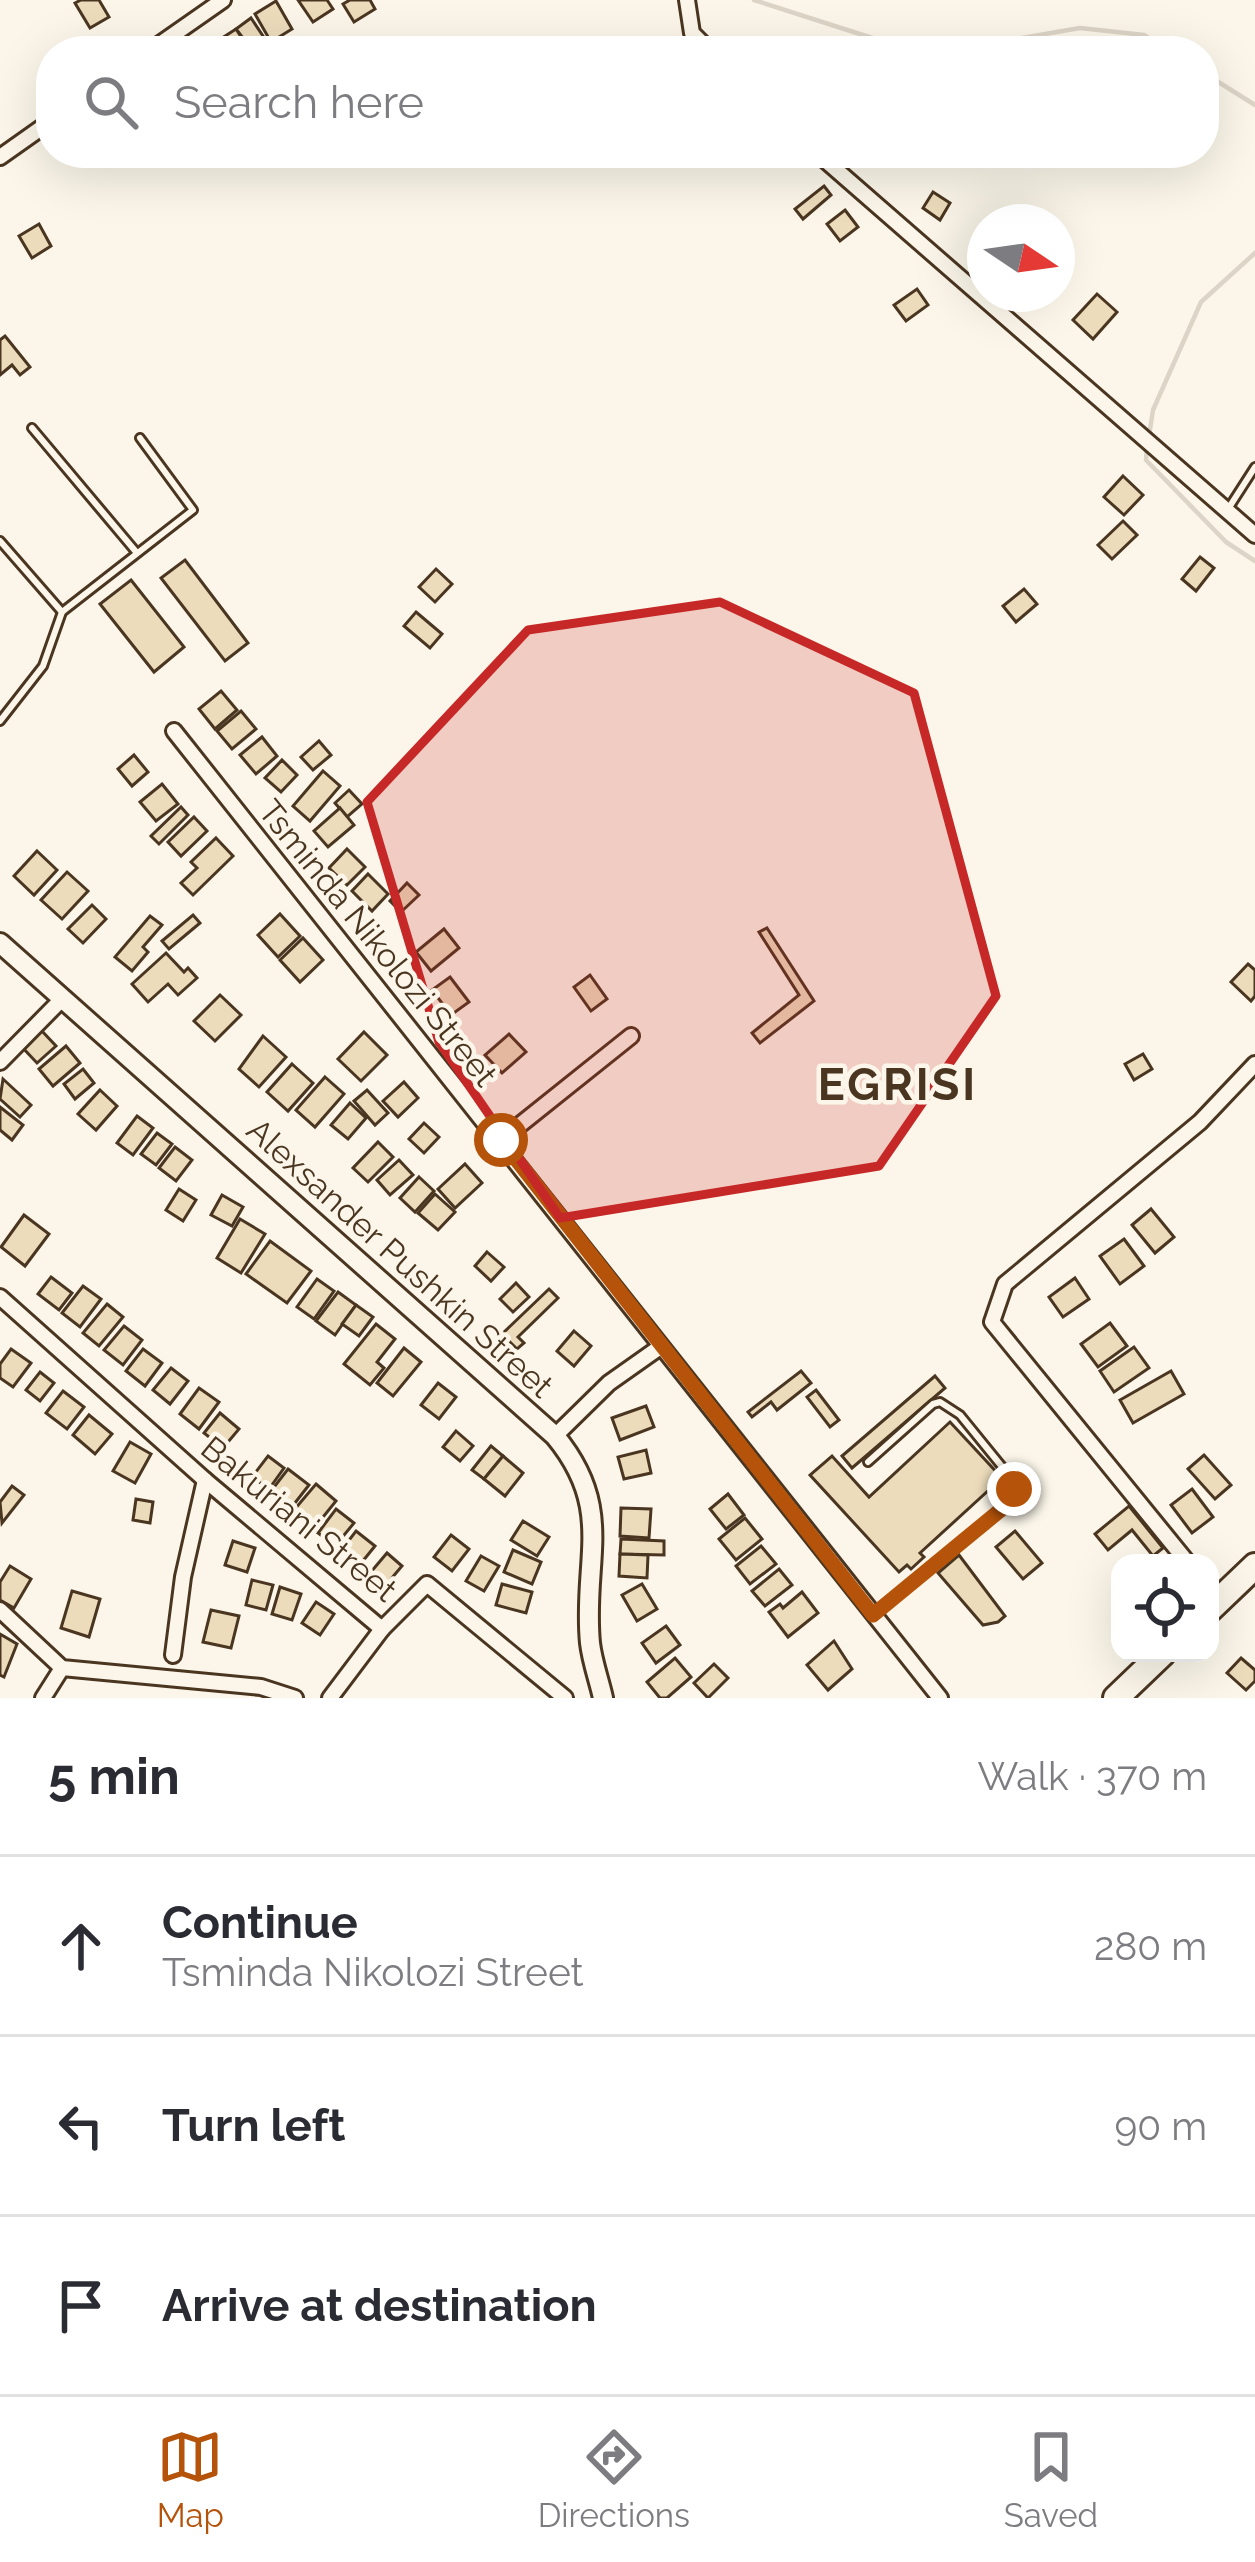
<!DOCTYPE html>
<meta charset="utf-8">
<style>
body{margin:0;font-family:Raleway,sans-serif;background:#f7f7f7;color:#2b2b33}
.controls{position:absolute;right:36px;bottom:36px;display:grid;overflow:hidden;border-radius:24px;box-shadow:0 12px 48px #0002}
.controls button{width:108px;height:108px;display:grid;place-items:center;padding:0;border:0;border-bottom:3px solid #e1e1e2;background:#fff;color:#2b2b33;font:60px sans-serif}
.compass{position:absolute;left:967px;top:204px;width:108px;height:108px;border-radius:50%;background:#fff;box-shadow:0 12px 48px #0002;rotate:103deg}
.stop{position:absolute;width:36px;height:36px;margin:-27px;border:9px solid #b45309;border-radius:50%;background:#fff}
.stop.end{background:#b45309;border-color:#fff;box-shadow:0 3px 12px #0008}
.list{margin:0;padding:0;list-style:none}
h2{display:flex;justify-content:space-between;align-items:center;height:156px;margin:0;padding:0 48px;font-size:51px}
h2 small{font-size:39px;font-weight:400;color:#7c7c81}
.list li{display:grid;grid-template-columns:78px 1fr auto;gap:36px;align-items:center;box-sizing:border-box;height:180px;padding:0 48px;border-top:3px solid #e1e1e2}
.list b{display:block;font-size:45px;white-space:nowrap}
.list p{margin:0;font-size:39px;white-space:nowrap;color:#7c7c81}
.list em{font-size:39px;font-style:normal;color:#7c7c81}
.icon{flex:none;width:66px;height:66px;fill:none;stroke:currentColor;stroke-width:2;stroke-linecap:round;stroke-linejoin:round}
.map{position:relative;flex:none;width:1255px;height:1698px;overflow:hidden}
.search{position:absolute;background:#fff;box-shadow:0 12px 48px #0002;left:36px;right:36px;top:36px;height:132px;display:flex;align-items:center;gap:30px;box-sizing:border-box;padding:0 42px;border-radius:48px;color:#7c7c81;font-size:45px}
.sheet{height:696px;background:#fff}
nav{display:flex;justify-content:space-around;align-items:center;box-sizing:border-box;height:168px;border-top:3px solid #e1e1e2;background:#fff;font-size:33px;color:#7c7c81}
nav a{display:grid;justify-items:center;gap:6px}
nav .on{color:#b45309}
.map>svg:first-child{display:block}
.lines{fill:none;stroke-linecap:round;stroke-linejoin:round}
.stream{stroke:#dcd4c6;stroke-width:4.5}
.building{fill:#ecdcbc;stroke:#4a3520;stroke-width:3}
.lane-casing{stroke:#4a3520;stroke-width:12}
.street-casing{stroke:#4a3520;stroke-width:20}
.secondary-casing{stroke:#4a3520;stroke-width:24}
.highway-casing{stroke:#4a3520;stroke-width:30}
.lane{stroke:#fbf6e9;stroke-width:6}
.street{stroke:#fbf6e9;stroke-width:14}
.secondary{stroke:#fbf6e9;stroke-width:18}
.highway{stroke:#fbf6e9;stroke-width:24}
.route{stroke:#b45309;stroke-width:15}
.marked{fill:#c62828;fill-opacity:0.2;stroke:#c62828;stroke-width:9;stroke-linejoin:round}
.labels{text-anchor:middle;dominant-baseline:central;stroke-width:9;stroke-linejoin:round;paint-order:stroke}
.street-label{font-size:33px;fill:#4a3520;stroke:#fbf6e9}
.district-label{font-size:45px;font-weight:bold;letter-spacing:3px;fill:#4a3520;stroke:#fbf6e9}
</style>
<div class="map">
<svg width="1255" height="1698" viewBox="0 0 1255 1698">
<rect width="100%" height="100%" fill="#fbf6e9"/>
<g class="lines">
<!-- stream -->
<g class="stream">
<polyline points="754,0 894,45 987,44 1080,28 1144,35 1169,51"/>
<polyline points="1204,73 1255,105"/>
<polyline points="1149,436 1153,410 1201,302 1255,253"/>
<polyline points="1147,447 1146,460 1226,542 1255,561"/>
</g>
</g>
<!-- building -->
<g class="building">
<polygon points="81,0 99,0 109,17 90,28 75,3"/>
<polygon points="298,0 327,0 333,9 313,22"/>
<polygon points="350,0 370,0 375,9 354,22 343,4"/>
<polygon points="276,1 292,29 271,42 255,14"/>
<polygon points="251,18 267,42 253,51 236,29"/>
<polygon points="236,29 250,51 226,51 219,40"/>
<polygon points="824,186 831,195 803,219 795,209"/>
<polygon points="933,192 950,203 940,220 923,208"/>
<polygon points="845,210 858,227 840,241 827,224"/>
<polygon points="39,224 51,246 32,258 19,236"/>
<polygon points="917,289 928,305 906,321 894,305"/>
<polygon points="1097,294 1117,312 1093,339 1073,320"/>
<polygon points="5,336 30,367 20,375 12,365 0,375 0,340"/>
<polygon points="1123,476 1143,495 1124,515 1104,497"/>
<polygon points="1123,521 1137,535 1112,559 1098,545"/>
<polygon points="1200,557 1214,568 1196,591 1182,579"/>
<polygon points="185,560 248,643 225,661 161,578"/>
<polygon points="436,569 452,584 435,602 419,587"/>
<polygon points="131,580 184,647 154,672 100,604"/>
<polygon points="1024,589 1037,604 1016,622 1003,606"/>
<polygon points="416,612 442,634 430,648 404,626"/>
<polygon points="221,691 237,710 215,729 199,709"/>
<polygon points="241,711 256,729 232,749 217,731"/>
<polygon points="262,737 277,756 256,774 240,755"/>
<polygon points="319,741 331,755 313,770 301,757"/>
<polygon points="134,755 148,772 132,786 118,769"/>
<polygon points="282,760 297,775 281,792 265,778"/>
<polygon points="323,771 340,786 310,821 293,806"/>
<polygon points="162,784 178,804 156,821 140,802"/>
<polygon points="349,790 362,804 347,817 335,803"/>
<polygon points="181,807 188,815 159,844 151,836"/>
<polygon points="340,808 354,825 328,847 314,831"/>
<polygon points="194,817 207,831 181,856 168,842"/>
<polygon points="216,838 233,856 193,895 181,883 197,868 191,862"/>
<polygon points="347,849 365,867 347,885 329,868"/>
<polygon points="37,851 57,870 34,895 14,876"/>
<polygon points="67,872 88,891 62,919 41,900"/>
<polygon points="368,874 388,894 372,911 352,891"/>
<polygon points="407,883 419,895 401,912 390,901"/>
<polygon points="92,905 106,919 83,943 68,929"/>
<polygon points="280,914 300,936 278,957 258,935"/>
<polygon points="193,915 200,923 169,949 162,941"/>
<polygon points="150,916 162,925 143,947 148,952 132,971 115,957"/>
<polygon points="767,928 814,1001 760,1043 752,1033 799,995 759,932"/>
<polygon points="444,929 459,948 431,971 416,952"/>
<polygon points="303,938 323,960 300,982 280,960"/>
<polygon points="166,953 184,972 188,968 197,978 178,995 168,984 148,1002 132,984"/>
<polygon points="1248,964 1255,970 1255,996 1251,1001 1231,982"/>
<polygon points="590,975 607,999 591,1011 574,987"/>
<polygon points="450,977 469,1002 451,1015 432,990"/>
<polygon points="220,995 241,1015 215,1041 194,1021"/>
<polygon points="41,1030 56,1046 37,1063 22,1047"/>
<polygon points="364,1032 387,1055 361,1081 338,1059"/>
<polygon points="509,1034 526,1052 502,1073 485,1055"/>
<polygon points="263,1036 286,1057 259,1087 239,1069"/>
<polygon points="66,1046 80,1063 53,1086 39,1069"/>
<polygon points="1143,1054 1152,1069 1134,1080 1125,1064"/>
<polygon points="292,1064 313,1083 288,1111 267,1092"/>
<polygon points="83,1069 94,1083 75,1099 64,1084"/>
<polygon points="325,1077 344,1094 315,1127 296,1110"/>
<polygon points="3,1079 31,1105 20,1117 0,1099"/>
<polygon points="404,1082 418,1098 398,1117 383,1101"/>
<polygon points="100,1090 117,1106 96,1130 78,1114"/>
<polygon points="367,1090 388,1113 375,1125 354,1101"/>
<polygon points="350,1103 366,1118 348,1139 331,1125"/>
<polygon points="0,1107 23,1125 12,1140 0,1130"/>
<polygon points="137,1116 153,1128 133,1155 117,1143"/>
<polygon points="424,1123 439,1137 424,1153 409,1139"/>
<polygon points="157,1133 172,1144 156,1165 141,1154"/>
<polygon points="378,1142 393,1157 368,1182 353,1168"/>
<polygon points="175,1147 192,1160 176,1181 159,1168"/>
<polygon points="399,1160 413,1175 390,1195 377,1180"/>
<polygon points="465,1164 482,1183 455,1208 438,1189"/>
<polygon points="419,1177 434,1191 415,1212 400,1198"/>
<polygon points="179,1189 196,1200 183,1221 166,1210"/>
<polygon points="435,1194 455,1212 438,1230 418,1213"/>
<polygon points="222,1195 243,1207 232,1226 211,1215"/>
<polygon points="1151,1209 1174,1237 1155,1253 1132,1225"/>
<polygon points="24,1215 49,1234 25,1266 1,1247"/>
<polygon points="240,1219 265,1234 241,1273 217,1258"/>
<polygon points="1124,1239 1144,1266 1120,1284 1100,1256"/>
<polygon points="270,1241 311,1271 287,1303 246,1274"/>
<polygon points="487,1252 504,1267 491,1281 475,1266"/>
<polygon points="51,1277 72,1293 59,1310 38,1294"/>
<polygon points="1075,1278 1089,1299 1063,1317 1049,1297"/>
<polygon points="317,1279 334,1291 314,1319 297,1307"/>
<polygon points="516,1283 529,1297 513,1312 500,1299"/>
<polygon points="83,1286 101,1299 80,1327 62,1313"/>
<polygon points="549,1289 558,1298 518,1337 524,1343 517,1349 502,1334"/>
<polygon points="338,1292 356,1305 335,1335 316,1321"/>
<polygon points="107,1304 123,1317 99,1346 83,1333"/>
<polygon points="356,1305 373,1317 359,1336 342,1324"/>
<polygon points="1110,1323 1127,1346 1098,1367 1081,1344"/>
<polygon points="376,1324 395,1339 377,1362 384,1368 370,1385 344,1364"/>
<polygon points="124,1326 142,1340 123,1365 104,1350"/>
<polygon points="574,1331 591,1346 574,1366 557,1351"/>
<polygon points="1134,1347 1149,1368 1114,1392 1100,1371"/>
<polygon points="404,1348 421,1362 393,1396 377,1383"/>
<polygon points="11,1349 31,1363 13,1387 0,1378 0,1364"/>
<polygon points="143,1349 162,1363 145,1386 126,1371"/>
<polygon points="171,1368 188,1381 170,1404 153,1390"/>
<polygon points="801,1371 811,1383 777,1410 771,1402 752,1417 748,1412"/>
<polygon points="1171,1371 1184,1394 1133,1423 1120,1400"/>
<polygon points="40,1372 54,1383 40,1401 26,1390"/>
<polygon points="935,1376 945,1388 852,1468 842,1456"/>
<polygon points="438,1383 456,1397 439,1419 421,1405"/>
<polygon points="199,1388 219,1402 199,1429 180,1414"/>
<polygon points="816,1390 839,1420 830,1427 807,1397"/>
<polygon points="63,1391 84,1407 67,1429 46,1413"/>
<polygon points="646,1406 654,1427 620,1440 612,1418"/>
<polygon points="220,1413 239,1429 223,1448 204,1433"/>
<polygon points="89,1415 112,1434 95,1454 73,1435"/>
<polygon points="950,1422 1002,1478 920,1553 924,1557 911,1569 907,1565 899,1572 810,1475 832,1456 869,1497"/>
<polygon points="456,1431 473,1446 460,1461 443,1447"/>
<polygon points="130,1442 151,1454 135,1483 113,1471"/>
<polygon points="491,1446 503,1456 484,1479 472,1470"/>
<polygon points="646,1450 651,1473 624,1479 618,1457"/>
<polygon points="1204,1455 1231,1485 1215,1499 1188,1469"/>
<polygon points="268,1456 284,1468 269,1489 252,1477"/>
<polygon points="503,1456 523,1473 505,1496 484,1479"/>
<polygon points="288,1469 309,1485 291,1508 271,1491"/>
<polygon points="316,1484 336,1501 315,1527 294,1510"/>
<polygon points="12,1486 24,1495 2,1523 0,1502"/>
<polygon points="1192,1489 1213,1517 1192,1533 1171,1505"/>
<polygon points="728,1494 744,1515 726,1529 710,1509"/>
<polygon points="136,1499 153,1502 150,1523 133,1520"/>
<polygon points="1129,1506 1163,1548 1153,1556 1132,1530 1108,1550 1095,1534"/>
<polygon points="621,1508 651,1509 649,1538 620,1536"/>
<polygon points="336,1509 354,1523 335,1546 318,1533"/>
<polygon points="745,1518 762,1539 736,1560 719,1539"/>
<polygon points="523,1521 549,1537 537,1556 511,1540"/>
<polygon points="356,1531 375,1546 358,1567 340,1552"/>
<polygon points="1015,1531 1042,1563 1023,1579 996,1547"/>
<polygon points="451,1535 469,1549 452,1571 434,1557"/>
<polygon points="621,1539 664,1541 664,1555 620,1554"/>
<polygon points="233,1541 255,1548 247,1572 225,1565"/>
<polygon points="761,1546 776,1564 750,1584 736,1566"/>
<polygon points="513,1550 541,1562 532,1584 504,1572"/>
<polygon points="387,1553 402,1566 385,1586 370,1573"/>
<polygon points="620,1554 648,1555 647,1578 619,1576"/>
<polygon points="959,1555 1005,1616 998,1622 983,1625 938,1573"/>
<polygon points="481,1556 499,1566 484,1591 466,1581"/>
<polygon points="10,1566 31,1579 14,1608 0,1600 0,1582"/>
<polygon points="779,1569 792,1585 765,1606 752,1591"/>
<polygon points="252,1580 273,1585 266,1610 246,1605"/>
<polygon points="502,1584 532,1592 526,1613 496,1605"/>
<polygon points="642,1584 657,1609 637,1621 622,1595"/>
<polygon points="280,1587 301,1594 292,1620 272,1614"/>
<polygon points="72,1591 100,1599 89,1637 61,1628"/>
<polygon points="802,1592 818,1613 788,1637 769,1612 780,1604 783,1608"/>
<polygon points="316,1602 334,1614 320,1635 302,1623"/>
<polygon points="211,1610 239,1616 231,1648 203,1642"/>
<polygon points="666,1626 680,1645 656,1663 642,1643"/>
<polygon points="0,1634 17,1644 4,1677 0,1675"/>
<polygon points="834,1641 852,1669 828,1690 807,1665"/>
<polygon points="675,1658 691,1677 667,1698 660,1698 647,1682"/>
<polygon points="1241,1658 1255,1670 1255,1681 1246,1690 1227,1673"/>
<polygon points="714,1664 728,1678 708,1698 694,1683"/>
</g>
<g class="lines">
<defs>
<g id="lane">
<polyline points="32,428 137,553"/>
<polyline points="1228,509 1255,467"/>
<polyline points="0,541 62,612"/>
<polyline points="0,721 43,666 62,612 193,510 140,438"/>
<polyline points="868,1462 933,1404 940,1402 960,1415 1012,1479 1014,1489 1003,1508 877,1612"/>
</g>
<g id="street">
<polyline points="687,0 692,33 710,51"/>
<polyline points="150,51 223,0"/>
<polyline points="817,153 1255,535"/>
<polyline points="0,157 51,121"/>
<polyline points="174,731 940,1698"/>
<polyline points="0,1062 62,999"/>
<polyline points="501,1140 631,1036"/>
<polyline points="0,1297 205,1480 382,1629 427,1584 565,1698"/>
<polyline points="555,1436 609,1383 660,1347"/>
<polyline points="1188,1563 992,1322 1005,1284 1200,1122 1255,1064"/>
<polyline points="0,1610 62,1668 261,1687 295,1698"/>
<polyline points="173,1655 183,1577 205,1480"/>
<polyline points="43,1698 62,1668"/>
<polyline points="330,1698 382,1629"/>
</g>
<path id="secondary" d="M0,943L555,1436C616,1510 582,1560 590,1643C592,1661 599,1680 603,1698"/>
<g id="highway">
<polyline points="1210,1609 1255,1566"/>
<polyline points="1116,1698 1163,1653"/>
</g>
</defs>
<!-- lane casing -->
<use href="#lane" class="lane-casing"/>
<!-- street casing -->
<use href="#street" class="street-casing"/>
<!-- secondary casing -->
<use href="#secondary" class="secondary-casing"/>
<!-- highway casing -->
<use href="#highway" class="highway-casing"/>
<!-- lane -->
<use href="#lane" class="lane"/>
<!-- street -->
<use href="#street" class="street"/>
<!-- secondary -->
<use href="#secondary" class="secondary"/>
<!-- highway -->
<use href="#highway" class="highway"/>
</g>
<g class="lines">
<!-- route -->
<polyline class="route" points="501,1140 873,1615 1003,1508 1014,1489"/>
</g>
<!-- marked area -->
<path class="marked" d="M720,602L914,693L996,996L879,1166L560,1218L439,1042L367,802L528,630Z"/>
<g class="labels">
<!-- street labels -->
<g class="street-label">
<text transform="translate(378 943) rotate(51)">Tsminda Nikolozi Street</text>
<text transform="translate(400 1258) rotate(42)">Alexsander Pushkin Street</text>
<text transform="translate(299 1519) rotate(39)">Bakuriani Street</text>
</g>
<!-- district labels -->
<g class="district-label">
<text x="898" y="1084">EGRISI</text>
</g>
</g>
</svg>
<div class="controls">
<button><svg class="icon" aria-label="locate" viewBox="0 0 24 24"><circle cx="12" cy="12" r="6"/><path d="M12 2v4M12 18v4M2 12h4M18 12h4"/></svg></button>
</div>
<svg class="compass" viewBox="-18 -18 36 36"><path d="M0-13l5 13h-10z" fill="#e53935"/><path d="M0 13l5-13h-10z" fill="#7c7c81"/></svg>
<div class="stop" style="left:501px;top:1140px"></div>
<div class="stop end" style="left:1014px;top:1489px"></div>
<div class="search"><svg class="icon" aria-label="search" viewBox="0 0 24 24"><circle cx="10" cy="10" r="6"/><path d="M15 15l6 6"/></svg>Search here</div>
</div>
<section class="sheet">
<h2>5 min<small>Walk · 370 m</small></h2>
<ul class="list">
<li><svg class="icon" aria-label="ahead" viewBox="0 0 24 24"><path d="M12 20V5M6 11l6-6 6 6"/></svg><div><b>Continue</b><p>Tsminda Nikolozi Street</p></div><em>280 m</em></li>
<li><svg class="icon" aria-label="left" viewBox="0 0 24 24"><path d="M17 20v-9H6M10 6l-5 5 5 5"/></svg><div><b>Turn left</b></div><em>90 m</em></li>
<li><svg class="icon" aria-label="arrive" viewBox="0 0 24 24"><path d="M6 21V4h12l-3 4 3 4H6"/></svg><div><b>Arrive at destination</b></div></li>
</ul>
</section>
<nav>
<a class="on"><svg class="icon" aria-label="map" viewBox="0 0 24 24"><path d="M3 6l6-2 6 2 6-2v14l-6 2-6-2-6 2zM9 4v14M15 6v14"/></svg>Map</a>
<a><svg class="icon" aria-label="directions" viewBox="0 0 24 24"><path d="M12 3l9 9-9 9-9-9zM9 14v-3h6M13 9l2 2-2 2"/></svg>Directions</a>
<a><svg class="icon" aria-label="saved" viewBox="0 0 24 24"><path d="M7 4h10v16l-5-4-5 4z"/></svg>Saved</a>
</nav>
